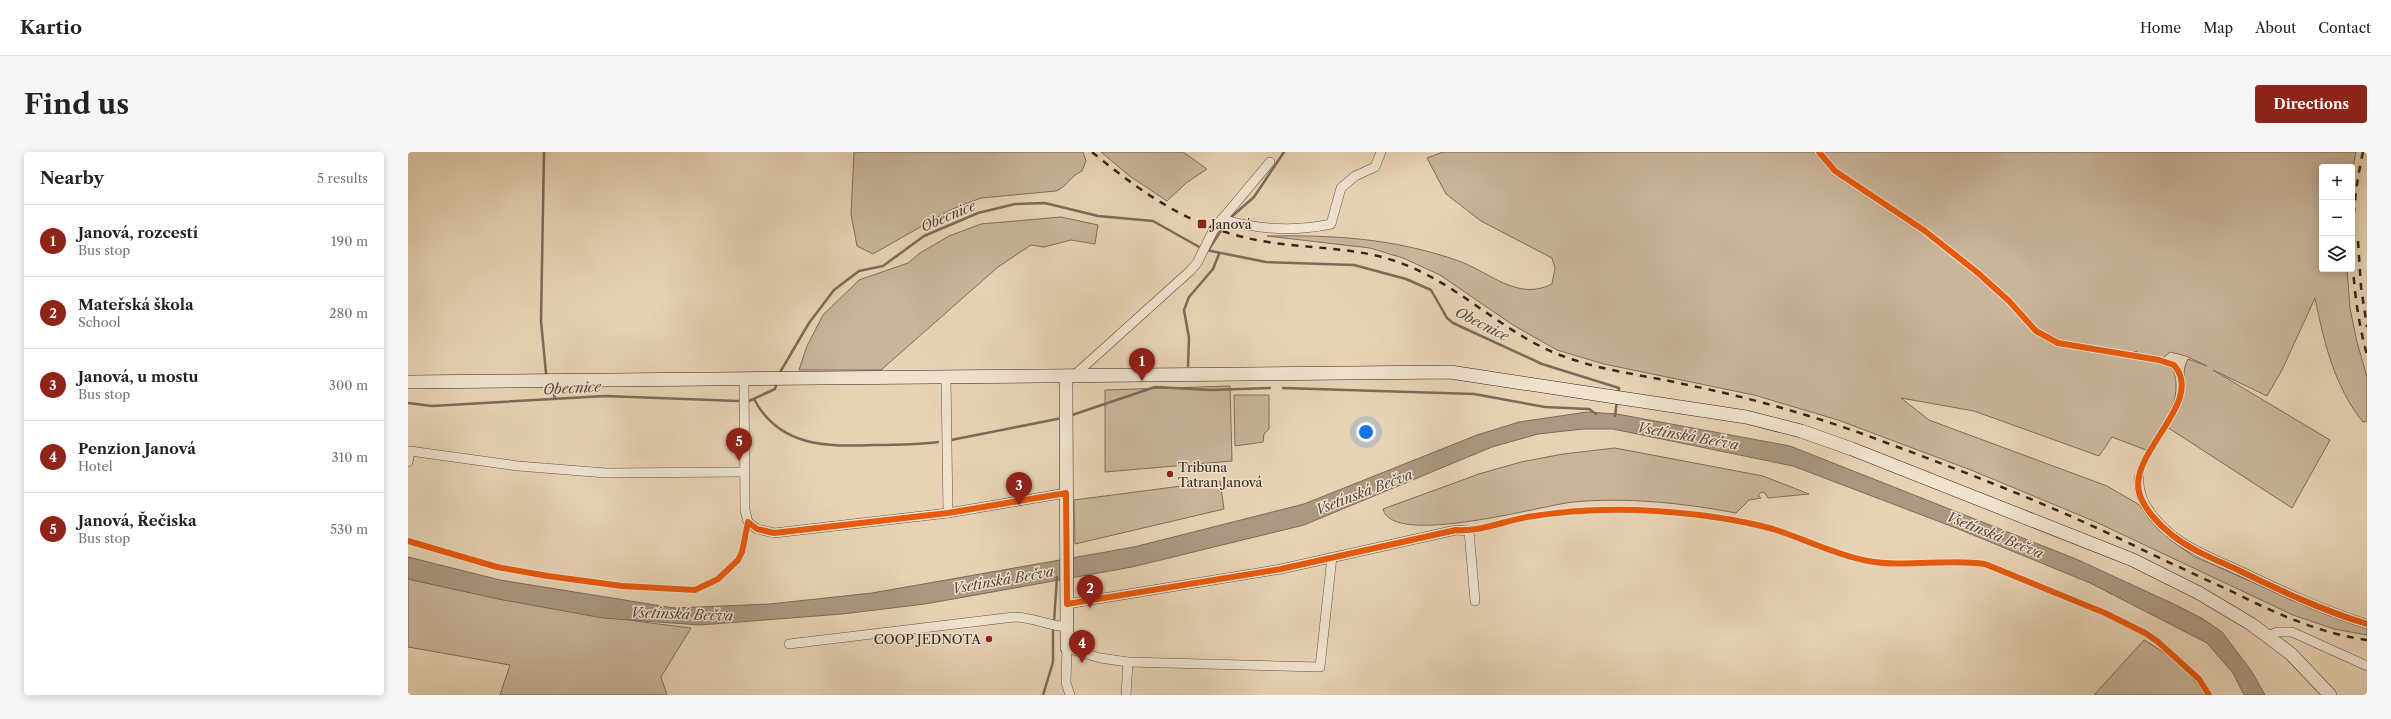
<!DOCTYPE html>
<meta charset="utf-8">
<style>
body{margin:0;font-family:"Libre Caslon Text",serif;background:#f6f6f6;color:#222}
.controls{position:absolute;right:12px;top:12px;display:grid;overflow:hidden;border-radius:4px;box-shadow:0 2px 10px #0003}
.controls button{width:36px;height:36px;display:grid;place-items:center;padding:0;border:0;border-bottom:1px solid #e0e0e0;background:#fff;color:#222;font:20px sans-serif}
.you{position:absolute;left:958px;top:280px;width:14px;height:14px;margin:-10px;border:3px solid #fff;border-radius:50%;background:#1a73e8;box-shadow:0 0 0 6px #1a73e833}
.badge{display:grid;place-items:center;width:26px;height:26px;border-radius:50%;background:#8f2418;color:#fff;font-size:13px;font-weight:700}
.pin{position:absolute;translate:-50% -33px;filter:drop-shadow(0 1px 2px #0008)}
.pin::after{content:'';position:absolute;top:21px;width:14px;height:12px;background:inherit;clip-path:polygon(0 0,100% 0,50% 100%)}
.list{margin:0;padding:0;list-style:none}
h2{display:flex;justify-content:space-between;align-items:center;height:52px;margin:0;padding:0 16px;font-size:17px}
h2 small{font-size:13px;font-weight:400;color:#767676}
.list li{display:grid;grid-template-columns:26px 1fr auto;gap:12px;align-items:center;box-sizing:border-box;height:72px;padding:0 16px;border-top:1px solid #e0e0e0}
.list b{display:block;font-size:15px;white-space:nowrap}
.list p{margin:0;font-size:13px;white-space:nowrap;color:#767676}
.list em{font-size:13px;font-style:normal;color:#767676}
.icon{flex:none;width:22px;height:22px;fill:none;stroke:currentColor;stroke-width:2;stroke-linecap:round;stroke-linejoin:round}
.map{position:relative;flex:none;width:1959px;height:543px;overflow:hidden;border-radius:4px}
header{display:flex;align-items:center;gap:24px;box-sizing:border-box;height:56px;padding:0 20px;background:#fff;border-bottom:1px solid #e0e0e0}
header strong{font-size:19px}
nav{display:flex;gap:22px;margin-inline-start:auto;font-size:14px}
.intro{display:flex;align-items:center;justify-content:space-between;box-sizing:border-box;height:96px;padding:0 24px}
h1{margin:0;font-size:28px}
.button{padding:10px 18px;border-radius:4px;background:#8f2418;color:#fff;font-size:14px;font-weight:700}
main{display:flex;gap:24px;padding:0 24px}
aside{flex:1;background:#fff;border-radius:4px;box-shadow:0 2px 10px #0003}
.map>svg:first-child{display:block}
.green{fill:#c9b59a;stroke:#806c5c}
.water{fill:#ab9881;stroke:#7c6a59}
.lines{fill:none;stroke-linecap:round;stroke-linejoin:round}
.stream{stroke:#7c6a59;stroke-width:2.5}
.street-casing{stroke:#625044;stroke-width:10}
.secondary-casing{stroke:#36241e;stroke-width:14}
.street{stroke:#efe2ce;stroke-width:9}
.secondary{stroke:#efe2ce;stroke-width:13}
.rail{stroke:#36241e;stroke-width:2.5;stroke-dasharray:7 7;stroke-linecap:butt}
.cycleway-casing{stroke:#efe2ce;stroke-width:8}
.cycleway{stroke:#e8590c;stroke-width:6}
.poi-dot{fill:#8f2418;stroke:#efe2ce;stroke-width:1.5}
.labels{text-anchor:middle;dominant-baseline:central;stroke-width:3;stroke-linejoin:round;paint-order:stroke}
.poi-label{font-size:13px;fill:#36241e;stroke:#efe2ce;text-anchor:start}
.water-label{font-size:14px;font-style:italic;fill:#59473c;stroke:#efe2ce}
</style>
<header>
<strong>Kartio</strong>
<nav><a>Home</a><a>Map</a><a>About</a><a>Contact</a></nav>
</header>
<div class="intro"><h1>Find us</h1><a class="button">Directions</a></div>
<main>
<aside>
<h2>Nearby<small>5 results</small></h2>
<ul class="list">
<li><span class="badge">1</span><div><b>Janová, rozcestí</b><p>Bus stop</p></div><em>190 m</em></li>
<li><span class="badge">2</span><div><b>Mateřská škola</b><p>School</p></div><em>280 m</em></li>
<li><span class="badge">3</span><div><b>Janová, u mostu</b><p>Bus stop</p></div><em>300 m</em></li>
<li><span class="badge">4</span><div><b>Penzion Janová</b><p>Hotel</p></div><em>310 m</em></li>
<li><span class="badge">5</span><div><b>Janová, Řečiska</b><p>Bus stop</p></div><em>530 m</em></li>
</ul>
</aside>
<div class="map">
<svg width="1959" height="543" viewBox="0 0 1959 543">
<rect width="100%" height="100%" fill="#e7d3b4"/>
<filter id="stains"><feTurbulence type="fractalNoise" baseFrequency=".005" numOctaves="4"/><feColorMatrix values="0 0 0 0 .2 0 0 0 0 .09 0 0 0 0 .02 0 0 0 .5 -.17"/></filter>
<radialGradient id="worn" r=".72"><stop offset=".6" stop-color="#630" stop-opacity="0"/><stop offset="1" stop-color="#630" stop-opacity=".3"/></radialGradient>
<!-- green -->
<g class="green">
<path d="M446,0H675L678,9L674,19C661,25 660,34 648,39L573,46L542,58L465,102L449,94L443,62Z"/>
<polygon points="693,0 775,0 799,17 778,31 759,49 723,25"/>
<path d="M1035,0H1948L1944,21V15H1914V117H1939L1942,156L1949,190L1959,225V269L1955,270C1926,234 1916,190 1907,146L1874,218L1859,244L1805,218L1922,288L1884,356L1759,275C1766,263 1775,251 1776,238C1777,226 1774,218 1780,207L1799,214L1778,204L1762,200L1755,206L1729,201V199L1717,203L1754,211L1765,217C1776,248 1755,274 1738,298L1704,285L1691,304L1566,259L1493,246L1521,268L1699,334L1730,352L1759,385L1785,404L1917,462L1959,476V483L1926,477L1885,463L1688,370L1563,318L1430,268L1346,243L1196,212L1149,198L1105,173L1032,123L995,106L962,96L859,84C925,83 984,86 1048,108C1081,119 1109,150 1144,132L1147,116L1144,106L1073,69L1038,42L1019,6Z"/>
<polygon points="653,65 690,73 687,92 663,88 636,95 623,93 590,115 473,218 391,218 399,194 415,163 451,128 500,111 512,101 541,84 573,72"/>
<polygon points="822,234 824,309 697,320 697,238"/>
<polygon points="826,243 861,243 861,277 856,282 855,290 827,294"/>
<path d="M1207,296L1355,324L1401,342L1360,346L1357,341L1353,340L1350,344L1353,346L1341,348L1328,361C1275,351 1219,345 1165,350C1135,353 984,396 975,357L1071,322L1113,310L1155,302Z"/>
<polygon points="812,329 816,357 667,392 666,348"/>
<path d="M0,427C94,448 187,465 283,476L253,525L259,543H92L102,513L0,495Z"/>
<path d="M1736,488C1760,502 1782,519 1797,543H1686Z"/>
</g>
<!-- water -->
<polygon class="water" points="1179,260 1209,262 1382,294 1668,407 1770,454 1795,467 1814,480 1844,520 1857,543 1836,543 1825,521 1799,491 1682,431 1548,376 1385,314 1205,277 1175,277 1130,282 1084,295 896,373 724,415 517,452 434,462 292,473 195,466 90,447 0,427 0,405 92,428 266,456 362,452 464,441 726,395 896,352 1069,283 1111,270"/>
<g class="lines">
<!-- stream -->
<g class="stream">
<polyline points="136,0 133,169 138,221 140,225"/>
<polyline points="821,67 846,45 876,0"/>
<polyline points="801,97 818,71"/>
<polyline points="798,98 858,110 946,113 998,127 1023,138 1039,166 1045,171 1134,212 1211,236 1210,242"/>
<polyline points="780,214 781,186 776,158 781,145 805,117 811,102"/>
<polyline points="371,222 401,171 426,138 451,119 475,114 516,84 570,61 607,52 637,51 690,64 745,69 793,96"/>
<polyline points="144,233 147,247"/>
<polyline points="875,236 1066,242 1137,255 1181,257 1188,262"/>
<path d="M346,247C371,295 419,295 466,293C487,293 509,293 530,290"/>
<polyline points="341,249 367,237 369,230"/>
<polyline points="0,251 24,254 197,244 330,249"/>
<polyline points="664,263 747,235 803,238 862,236"/>
<polyline points="1207,264 1209,249"/>
<polyline points="543,288 654,266"/>
<polyline points="646,470 649,425"/>
<polyline points="635,543 645,510 645,475"/>
</g>
<defs>
<g id="street">
<path d="M814,67C851,78 885,80 923,72L933,36L947,24L967,15L973,0"/>
<polyline points="667,225 671,219 782,119 789,111 806,77 862,10"/>
<polyline points="538,226 540,361"/>
<polyline points="336,227 337,358 340,370 349,377 366,381 540,361 658,341"/>
<polyline points="0,310 2,299 110,314 198,321 337,320"/>
<path d="M1731,326C1729,349 1748,370 1765,384C1785,399 1808,408 1830,418C1872,438 1914,458 1959,472"/>
<polyline points="659,452 873,417 1048,378 1061,379 1067,449"/>
<polyline points="1860,484 1869,480 1884,480 1959,514"/>
<path d="M381,492L606,465C625,465 640,474 660,475"/>
<polyline points="662,543 658,531 659,496 692,506 720,510 912,515 924,405"/>
<polyline points="718,543 720,510"/>
</g>
<g id="secondary">
<polyline points="658,225 659,496"/>
<polyline points="0,230 1042,220 1338,265 1393,279 1444,297 1725,408 1791,441 1843,472 1883,502 1922,543"/>
</g>
</defs>
<!-- street casing -->
<use href="#street" class="street-casing"/>
<!-- secondary casing -->
<use href="#secondary" class="secondary-casing"/>
<!-- street -->
<use href="#street" class="street"/>
<!-- secondary -->
<use href="#secondary" class="secondary"/>
<!-- rail -->
<g class="rail">
<path d="M684,0C739,45 788,79 860,90C904,97 948,95 990,110C1050,131 1093,180 1152,203C1193,219 1237,223 1280,233C1348,247 1414,266 1479,291C1557,320 1635,350 1710,386C1748,404 1785,422 1823,439C1867,461 1910,481 1959,488"/>
<path d="M1955,0C1940,67 1941,136 1959,203"/>
<polyline points="1950,89 1953,135 1959,175"/>
</g>
<defs>
<g id="cycleway">
<path d="M1411,0L1427,19L1517,79L1570,121L1601,149L1628,179L1650,191L1751,208L1766,213C1798,249 1721,300 1731,340C1735,356 1751,373 1764,383C1783,398 1806,407 1828,417C1871,438 1913,458 1959,472"/>
<path d="M0,389L89,415L140,424L214,434L287,438L310,427L330,408L334,400L340,370L349,377L366,381L540,361L658,341L659,452L873,417L1048,378C1072,380 1096,369 1119,365C1155,359 1191,357 1228,358C1273,360 1321,365 1365,377C1397,387 1427,403 1460,409C1499,416 1539,406 1577,412L1697,461L1737,481L1749,489L1791,527L1801,543"/>
</g>
</defs>
<!-- cycleway casing -->
<use href="#cycleway" class="cycleway-casing"/>
<!-- cycleway -->
<use href="#cycleway" class="cycleway"/>
</g>
<!-- markers -->
<g class="poi-dot">
<rect x="789" y="67" width="10" height="10" rx="2"/>
<circle cx="762" cy="322" r="4"/>
<circle cx="581" cy="487" r="4"/>
</g>
<g class="labels">
<!-- poi labels -->
<g class="poi-label">
<text x="803" y="72">Janová</text>
<text x="770" y="315">Tribuna<tspan x="770" dy="15">Tatran Janová</tspan></text>
<text x="573" y="487" text-anchor="end">COOP JEDNOTA</text>
</g>
<!-- water labels -->
<g class="water-label">
<text transform="translate(540 64) rotate(-23)">Obecnice</text>
<text transform="translate(1074 172) rotate(27)">Obecnice</text>
<text transform="translate(164 236) rotate(-3)">Obecnice</text>
<text transform="translate(1280 284) rotate(10)">Vsetínská Bečva</text>
<text transform="translate(956 340) rotate(-21)">Vsetínská Bečva</text>
<text transform="translate(1587 383) rotate(22)">Vsetínská Bečva</text>
<text transform="translate(595 428) rotate(-10)">Vsetínská Bečva</text>
<text transform="translate(274 462) rotate(2)">Vsetínská Bečva</text>
</g>
</g>
<rect width="100%" height="100%" filter="url(#stains)"/>
<rect width="100%" height="100%" fill="url(#worn)"/>
</svg>
<div class="controls">
<button>+</button>
<button>−</button>
<button><svg class="icon" aria-label="layers" viewBox="0 0 24 24"><path d="M12 4l9 5-9 5-9-5zM3 14l9 5 9-5"/></svg></button>
</div>
<div class="you"></div>
<div class="pin badge" style="left:734px;top:229px">1</div>
<div class="pin badge" style="left:682px;top:456px">2</div>
<div class="pin badge" style="left:611px;top:353px">3</div>
<div class="pin badge" style="left:674px;top:511px">4</div>
<div class="pin badge" style="left:331px;top:309px">5</div>
</div>
</main>
